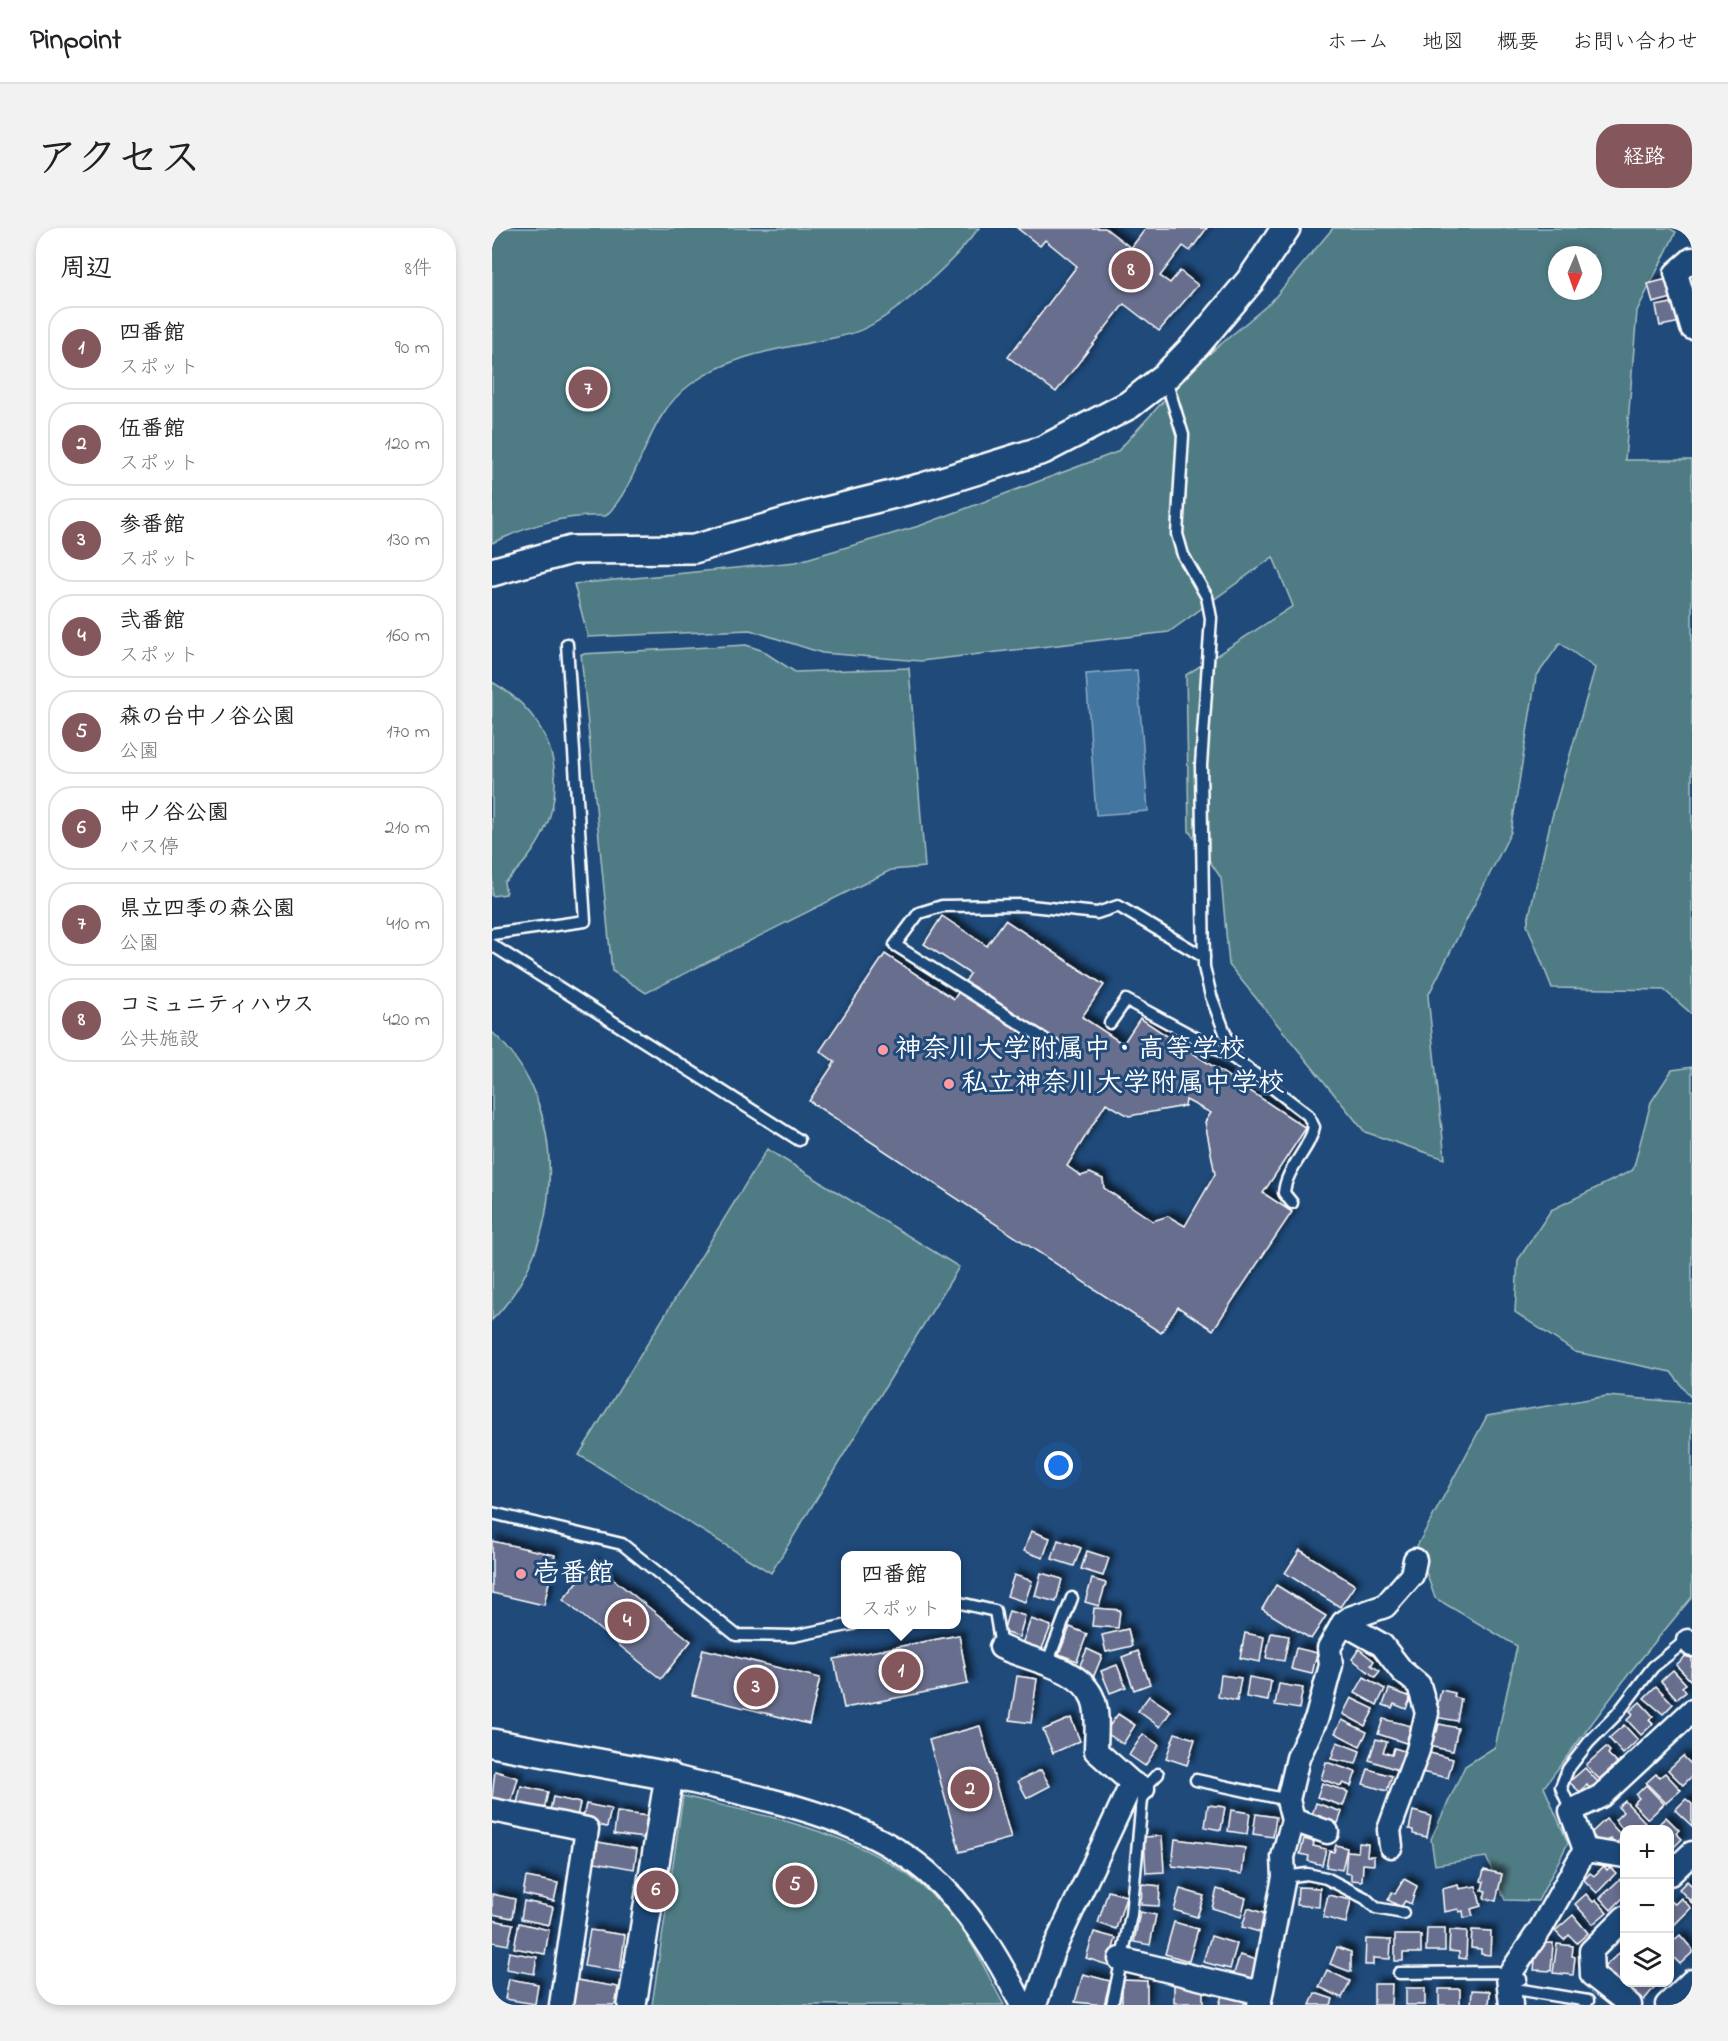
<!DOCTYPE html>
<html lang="ja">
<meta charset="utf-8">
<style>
body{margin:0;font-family:"Indie Flower","Klee One",sans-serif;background:#f2f2f2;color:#202124}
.controls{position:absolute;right:18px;bottom:18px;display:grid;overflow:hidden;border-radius:12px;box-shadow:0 3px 9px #0003}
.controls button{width:54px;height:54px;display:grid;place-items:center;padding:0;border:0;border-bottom:2px solid #e0e0e0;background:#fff;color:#202124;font:30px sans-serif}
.compass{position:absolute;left:1056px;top:18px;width:54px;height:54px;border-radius:50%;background:#fff;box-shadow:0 3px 9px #0003;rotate:182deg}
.you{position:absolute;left:567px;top:1238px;width:21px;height:21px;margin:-15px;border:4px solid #fff;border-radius:50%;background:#1a73e8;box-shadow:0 0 0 9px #1a73e833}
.badge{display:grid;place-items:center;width:39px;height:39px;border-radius:50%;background:#84575d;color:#fff;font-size:20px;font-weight:700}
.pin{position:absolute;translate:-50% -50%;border:3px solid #fff;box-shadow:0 2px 6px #0006}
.popup{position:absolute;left:349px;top:1323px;width:120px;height:78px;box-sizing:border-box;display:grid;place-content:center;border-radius:12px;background:#fff;filter:drop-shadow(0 2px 4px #0005);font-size:20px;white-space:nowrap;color:#757577}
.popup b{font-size:22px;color:#202124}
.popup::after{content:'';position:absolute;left:50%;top:100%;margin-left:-12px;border:12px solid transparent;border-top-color:#fff}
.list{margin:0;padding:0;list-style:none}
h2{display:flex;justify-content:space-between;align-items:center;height:78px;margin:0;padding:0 24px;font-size:26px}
h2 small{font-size:20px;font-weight:400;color:#757577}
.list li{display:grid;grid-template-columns:39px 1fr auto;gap:18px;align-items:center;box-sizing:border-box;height:84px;margin:0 12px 12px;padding:0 12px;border:2px solid #e0e0e0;border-radius:24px}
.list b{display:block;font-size:22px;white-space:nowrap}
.list p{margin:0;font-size:20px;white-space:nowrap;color:#757577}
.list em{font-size:20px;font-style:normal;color:#757577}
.icon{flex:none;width:33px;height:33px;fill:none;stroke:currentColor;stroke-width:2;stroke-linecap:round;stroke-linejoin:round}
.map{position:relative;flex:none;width:1200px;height:1777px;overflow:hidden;border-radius:24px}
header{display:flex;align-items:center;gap:36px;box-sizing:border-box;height:84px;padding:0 30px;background:#fff;border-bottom:2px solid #e0e0e0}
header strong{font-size:28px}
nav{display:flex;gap:33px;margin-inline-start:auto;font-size:21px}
.intro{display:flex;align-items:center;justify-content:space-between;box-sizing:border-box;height:144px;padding:0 36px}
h1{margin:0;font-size:42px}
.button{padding:15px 27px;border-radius:24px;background:#84575d;color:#fff;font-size:21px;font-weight:700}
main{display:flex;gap:36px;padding:0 36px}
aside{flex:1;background:#fff;border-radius:24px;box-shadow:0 3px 9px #0003}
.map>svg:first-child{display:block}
.green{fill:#507c84;stroke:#a8bec2;stroke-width:1.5;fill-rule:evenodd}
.water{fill:#42759f;stroke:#8eacc5;stroke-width:1.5}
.building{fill:#676e8d;stroke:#fff;stroke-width:1.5;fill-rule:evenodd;filter:url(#shadow)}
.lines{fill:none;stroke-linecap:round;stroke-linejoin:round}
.service-casing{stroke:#fff;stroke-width:15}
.minor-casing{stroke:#fff;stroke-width:27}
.tertiary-casing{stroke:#fff;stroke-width:32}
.service{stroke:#1f4a7a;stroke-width:10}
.minor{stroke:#1f4a7a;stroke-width:22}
.tertiary{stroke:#1f4a7a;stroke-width:27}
.poi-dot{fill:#ff9aa2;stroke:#1f4a7a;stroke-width:2}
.labels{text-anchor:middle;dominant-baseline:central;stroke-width:6;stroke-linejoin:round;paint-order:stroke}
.poi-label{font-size:27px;font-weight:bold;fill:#fff;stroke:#1f4a7a;text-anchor:start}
</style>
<header>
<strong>Pinpoint</strong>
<nav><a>ホーム</a><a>地図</a><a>概要</a><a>お問い合わせ</a></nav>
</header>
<div class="intro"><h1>アクセス</h1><a class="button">経路</a></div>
<main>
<aside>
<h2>周辺<small>8件</small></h2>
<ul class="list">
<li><span class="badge">1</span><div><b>四番館</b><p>スポット</p></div><em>90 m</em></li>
<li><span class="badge">2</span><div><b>伍番館</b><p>スポット</p></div><em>120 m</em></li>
<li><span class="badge">3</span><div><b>参番館</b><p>スポット</p></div><em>130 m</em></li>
<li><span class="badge">4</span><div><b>弐番館</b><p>スポット</p></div><em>160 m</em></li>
<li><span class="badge">5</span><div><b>森の台中ノ谷公園</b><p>公園</p></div><em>170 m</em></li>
<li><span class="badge">6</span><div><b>中ノ谷公園</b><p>バス停</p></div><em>210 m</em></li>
<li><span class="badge">7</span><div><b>県立四季の森公園</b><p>公園</p></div><em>410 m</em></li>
<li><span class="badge">8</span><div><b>コミュニティハウス</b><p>公共施設</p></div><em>420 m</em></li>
</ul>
</aside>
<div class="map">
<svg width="1200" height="1777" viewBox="0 0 1200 1777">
<defs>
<filter id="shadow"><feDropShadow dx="5" dy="-5" stdDeviation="3" flood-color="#0009"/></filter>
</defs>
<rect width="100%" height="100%" fill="#1f4a7a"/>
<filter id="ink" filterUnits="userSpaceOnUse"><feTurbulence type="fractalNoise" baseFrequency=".0167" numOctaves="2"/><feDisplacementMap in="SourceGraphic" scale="12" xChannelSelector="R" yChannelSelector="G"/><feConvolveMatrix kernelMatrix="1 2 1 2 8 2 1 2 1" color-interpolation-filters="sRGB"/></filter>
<g filter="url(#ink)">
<!-- green -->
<g class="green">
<path d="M0,0H487C462,33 398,95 358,106C302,121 250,120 199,156C152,190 152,249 114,288C72,286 37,298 0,315Z"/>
<path d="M841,0H1177L1184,4L1145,83L1133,232H1200V786L1172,762L1060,760L1035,697L1058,596L1103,440L1068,415L1044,449L1019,604L936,768L953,931L873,904L737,737L729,650L697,603L694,447L801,378L781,329L677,404L429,433L330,425L258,402L96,409L82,356L304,334L427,298L625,224L704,137L779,74ZM1065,27H1101V63H1065Z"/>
<polygon points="254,417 269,422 303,444 417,440 433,639 399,642 154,765 120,743 89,426"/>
<path d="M0,454C82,500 82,597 12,654L14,666L0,668Z"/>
<path d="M0,804C80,876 73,1019 0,1092Z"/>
<polygon points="1200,839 1200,1171 1179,1144 1083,1124 1023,1084 1026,1032 1059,982 1141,942 1159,874 1180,842"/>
<polygon points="275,921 467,1039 279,1345 87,1227"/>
<polygon points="1115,1168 1200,1175 1200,1369 1139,1443 1052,1559 1076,1615 1046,1673 1013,1672 994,1629 943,1637 939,1611 973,1538 1003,1519 1025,1418 943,1370 925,1318 995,1188"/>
<path d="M191,1568C298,1594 414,1611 477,1712C490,1732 500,1756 512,1777H160Z"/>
</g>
<!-- water -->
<polygon class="water" points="645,442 656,583 604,587 594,446"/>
<!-- building -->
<g class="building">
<polygon points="525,0 613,0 639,20 654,0 715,0 698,23 691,18 668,48 678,55 688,43 706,57 667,103 632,76 564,164 516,129 585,38 553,12 548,18"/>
<polygon points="1175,51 1180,70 1161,75 1156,56"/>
<polygon points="1185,74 1189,94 1168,98 1164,78"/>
<path d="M450,688L495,718L513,692L612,757L590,789L631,816L648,790L814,900L771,965L800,984L721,1102L686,1079L669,1105L317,873L343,834L328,823L393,726L462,771L478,746L432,716ZM694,872L719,885L713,894L723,946L693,998L676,988L661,993L612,960L611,951L598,945L589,948L575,938L614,875L637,888L693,878Z"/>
<polygon points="539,1303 558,1310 551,1330 532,1323"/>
<polygon points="566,1312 589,1320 582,1338 560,1331"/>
<polygon points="0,1313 63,1327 52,1377 0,1365"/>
<polygon points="808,1322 863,1357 848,1379 793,1345"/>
<polygon points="595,1323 617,1330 611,1348 589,1341"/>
<polygon points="101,1335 199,1413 169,1451 71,1372"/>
<polygon points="549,1345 570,1351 564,1374 543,1368"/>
<polygon points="522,1347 540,1353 533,1374 515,1368"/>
<polygon points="600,1351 614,1355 607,1378 593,1374"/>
<polygon points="784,1357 834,1388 819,1411 770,1381"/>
<polygon points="602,1380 628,1382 626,1400 600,1398"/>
<polygon points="517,1383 533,1388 527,1409 511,1404"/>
<polygon points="539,1391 559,1398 549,1423 530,1416"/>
<polygon points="578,1399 595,1406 585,1433 567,1426"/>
<polygon points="636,1401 640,1418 614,1424 610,1407"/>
<polygon points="753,1405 772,1409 768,1434 748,1430"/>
<polygon points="779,1405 797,1408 792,1433 774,1430"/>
<polygon points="467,1407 476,1456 352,1480 342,1431"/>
<polygon points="804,1420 825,1425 820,1446 799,1441"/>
<polygon points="211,1421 328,1450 317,1496 200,1467"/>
<polygon points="595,1421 610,1428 601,1450 585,1444"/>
<polygon points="867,1421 882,1433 879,1437 888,1443 883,1449 860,1431"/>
<polygon points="646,1423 658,1456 642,1462 630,1429"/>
<polygon points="1196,1426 1200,1430 1199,1453 1184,1437"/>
<polygon points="625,1437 634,1459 618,1465 609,1443"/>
<polygon points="1181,1442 1194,1456 1190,1459 1194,1464 1185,1471 1169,1453"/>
<polygon points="729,1447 749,1450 745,1473 726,1469"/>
<polygon points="525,1448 545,1451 539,1495 518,1492"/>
<polygon points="757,1449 779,1453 776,1473 754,1469"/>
<polygon points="872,1449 893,1461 885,1477 863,1465"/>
<polygon points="787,1456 811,1460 807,1481 783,1477"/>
<polygon points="1164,1458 1181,1476 1171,1486 1152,1470"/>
<polygon points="897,1461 919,1469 914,1481 902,1476 900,1480 891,1477"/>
<polygon points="949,1462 963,1465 962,1469 969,1471 965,1493 943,1489"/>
<polygon points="657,1468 679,1483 668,1499 646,1483"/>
<polygon points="859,1470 882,1481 873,1498 851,1486"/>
<polygon points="1148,1474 1161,1488 1157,1492 1161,1496 1149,1507 1135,1492 1141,1486 1138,1483"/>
<polygon points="626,1486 643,1497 631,1516 613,1504"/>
<polygon points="579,1490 588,1513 561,1525 551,1502"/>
<polygon points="891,1491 919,1498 914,1515 886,1506"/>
<polygon points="850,1492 875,1504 868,1518 843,1505"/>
<polygon points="947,1496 966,1500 961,1523 936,1518 939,1503 945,1504"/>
<polygon points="1132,1497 1146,1512 1131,1526 1117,1510"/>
<polygon points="488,1498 519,1610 468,1624 437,1512"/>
<polygon points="683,1505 703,1511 695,1537 674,1530"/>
<polygon points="651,1506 667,1517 653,1538 637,1527"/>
<polygon points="884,1511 895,1514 891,1524 900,1527 902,1520 912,1523 906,1542 877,1532"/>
<polygon points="845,1514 868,1523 864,1536 839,1531"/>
<polygon points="1114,1519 1118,1523 1116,1526 1125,1535 1107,1551 1094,1537"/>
<polygon points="934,1524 961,1531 956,1550 929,1544"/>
<polygon points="1191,1528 1200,1537 1200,1548 1191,1557 1176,1542"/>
<polygon points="834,1534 864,1544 859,1558 851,1555 849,1558 829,1551"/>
<polygon points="1093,1540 1106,1554 1098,1561 1095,1557 1088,1564 1077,1554"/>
<polygon points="876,1541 900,1548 895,1563 871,1556"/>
<polygon points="549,1542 558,1558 535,1570 526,1553"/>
<polygon points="3,1543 26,1550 19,1575 0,1570"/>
<polygon points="1173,1545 1189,1562 1174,1575 1154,1555 1164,1546 1168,1549"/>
<polygon points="830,1555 856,1564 851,1578 825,1569"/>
<polygon points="1154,1557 1172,1576 1156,1591 1141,1576 1147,1570 1144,1567"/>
<polygon points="29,1558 56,1564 51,1586 24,1580"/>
<polygon points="61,1569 88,1575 84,1593 57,1587"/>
<polygon points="1194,1571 1200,1576 1200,1598 1183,1582"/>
<polygon points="1133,1573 1153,1594 1145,1602 1132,1603 1123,1592 1131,1584 1126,1579"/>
<polygon points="824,1575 850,1584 846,1595 820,1587"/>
<polygon points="94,1576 119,1581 115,1599 90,1594"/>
<polygon points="716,1577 733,1579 729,1602 713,1599"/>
<polygon points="739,1582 758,1585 755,1606 736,1603"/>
<polygon points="921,1583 939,1588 935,1609 921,1606 921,1602 917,1601"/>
<polygon points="125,1584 155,1588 152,1610 122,1606"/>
<polygon points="764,1586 784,1589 781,1609 761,1606"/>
<polygon points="1174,1589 1187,1602 1184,1605 1190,1611 1182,1619 1178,1615 1178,1602 1163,1600"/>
<polygon points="1114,1591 1131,1609 1123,1616 1119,1611 1108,1616 1099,1605"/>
<polygon points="670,1608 672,1644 654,1645 652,1609"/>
<polygon points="683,1611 753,1620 750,1646 680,1638"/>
<polygon points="812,1611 822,1614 821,1618 834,1621 830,1637 816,1633 817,1628 808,1626"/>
<polygon points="106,1614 145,1621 142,1641 103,1634"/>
<polygon points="867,1615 876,1616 875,1628 882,1628 882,1637 871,1636 870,1653 859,1652 859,1646 853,1645 855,1623 866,1624"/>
<polygon points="844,1617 855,1620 850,1642 834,1639 837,1623 842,1624"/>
<polygon points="1112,1638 1115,1642 1118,1639 1124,1645 1105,1665 1092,1652 1098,1645 1102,1648"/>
<polygon points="992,1642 1010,1646 1004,1673 992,1670 994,1663 990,1662 992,1654 989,1653"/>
<polygon points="34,1649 66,1655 62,1673 31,1666"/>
<polygon points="912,1651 925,1658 919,1676 913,1673 909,1679 896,1672 900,1664 903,1666"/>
<polygon points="1128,1651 1132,1656 1132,1669 1119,1682 1108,1670"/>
<polygon points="1195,1653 1200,1658 1200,1675 1187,1661"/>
<polygon points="650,1656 668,1658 667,1678 649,1677"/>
<polygon points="966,1657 967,1661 984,1658 989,1678 979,1681 981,1688 972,1690 971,1683 967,1684 966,1681 952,1684 950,1661"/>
<polygon points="806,1659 828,1660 827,1679 805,1677"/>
<polygon points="688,1661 712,1668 705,1689 682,1682"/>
<polygon points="725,1661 754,1670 749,1689 720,1680"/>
<polygon points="616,1663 634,1668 624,1701 606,1695"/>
<polygon points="0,1666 23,1671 20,1690 0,1686"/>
<polygon points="1094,1666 1101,1674 1104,1672 1115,1684 1101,1696 1083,1676"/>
<polygon points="836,1667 859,1672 854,1695 831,1689"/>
<polygon points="1189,1670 1199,1680 1181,1698 1178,1694 1178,1673 1183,1676"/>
<polygon points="32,1673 61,1679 57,1697 29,1691"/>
<polygon points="756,1680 777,1687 771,1705 750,1699"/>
<polygon points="648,1684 664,1687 658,1717 642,1714"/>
<polygon points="1081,1687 1096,1705 1085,1715 1077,1707 1072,1712 1063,1703"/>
<polygon points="0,1692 21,1696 16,1717 0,1714"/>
<polygon points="682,1694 706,1701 697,1733 673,1726"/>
<polygon points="27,1695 57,1702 53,1726 22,1720"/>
<polygon points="935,1700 953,1700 953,1723 934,1723"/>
<polygon points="98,1702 133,1707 128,1744 92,1738"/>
<polygon points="958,1702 975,1703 974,1731 967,1730 967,1724 957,1723"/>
<polygon points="980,1702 999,1703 998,1727 989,1726 989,1721 979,1720"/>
<polygon points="602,1704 624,1710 616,1737 594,1730"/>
<polygon points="903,1707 929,1707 929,1725 911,1725 911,1733 903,1733"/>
<polygon points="1188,1707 1200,1721 1200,1725 1188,1736 1178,1726 1178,1716"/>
<polygon points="719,1708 745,1716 738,1741 711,1734"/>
<polygon points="874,1711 899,1712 898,1731 881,1730 881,1737 873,1737"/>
<polygon points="1050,1715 1061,1715 1059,1743 1042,1742 1044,1723 1049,1724"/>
<polygon points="1065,1716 1081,1718 1080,1728 1083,1729 1081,1747 1061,1745"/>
<polygon points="845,1719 859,1724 859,1744 838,1736"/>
<polygon points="17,1724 45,1729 42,1746 14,1741"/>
<polygon points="1127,1725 1132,1731 1132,1748 1126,1754 1112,1739"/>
<polygon points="748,1727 769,1733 763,1755 741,1748"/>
<polygon points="835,1742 858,1753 850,1770 827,1759"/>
<polygon points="591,1746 618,1753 612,1777 583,1774"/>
<polygon points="17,1751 46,1756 43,1776 13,1771"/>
<polygon points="85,1752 126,1759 123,1777 81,1777"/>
<polygon points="630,1752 655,1753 655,1777 630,1777"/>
<rect x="682" y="1754" width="29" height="21"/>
<polygon points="1137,1754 1158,1754 1162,1760 1152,1772 1134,1757"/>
<polygon points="882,1756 900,1756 899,1777 882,1777"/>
<rect x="914" y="1760" width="19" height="17"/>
<polygon points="732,1761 755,1768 752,1777 727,1777"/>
<rect x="947" y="1761" width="21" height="16"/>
<polygon points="980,1762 998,1763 997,1777 979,1777"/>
<polygon points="823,1765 841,1771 839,1777 818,1777"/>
</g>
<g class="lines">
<defs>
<g id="service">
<polyline points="673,149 691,207 685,306 691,327 715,369 719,390 709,537 712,739 719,768 743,831"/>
<polyline points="0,706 93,693 75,416"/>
<polyline points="0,717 307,912"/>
<path d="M618,795L634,772L743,831L816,887L822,899C817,923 794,940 792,965L800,975"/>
<polyline points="568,821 403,717 427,685 450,678 529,677 605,685 626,678 712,729"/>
<polyline points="0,1285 130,1316 244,1407 301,1408 361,1396"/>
<polyline points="464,1374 503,1383 509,1419"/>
<polyline points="555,1436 580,1370"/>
<polyline points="704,1552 796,1572"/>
<polyline points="1079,1583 1069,1559 1076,1541 1097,1514 1125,1486 1161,1439 1197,1410"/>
<polyline points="792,1649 815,1646 834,1650 873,1670 884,1680 911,1685"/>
<polyline points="907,1745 1005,1744 1029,1751"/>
<polyline points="1018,1760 1096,1773"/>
<polyline points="620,1777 639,1687 651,1561 666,1546"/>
</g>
<g id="minor">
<polyline points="1200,31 1184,45 1200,100"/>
<polyline points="851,1395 890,1417 910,1443 927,1457 935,1485 926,1522 897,1602 899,1618"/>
<polyline points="1196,1413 1200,1417"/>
<path d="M509,1419C538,1433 589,1439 601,1471C607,1485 604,1508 604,1523L640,1555L651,1561"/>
<path d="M177,1548C264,1570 365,1584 435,1644C477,1680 506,1729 530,1777"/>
<polyline points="0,1582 95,1601 69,1777"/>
<polyline points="801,1592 835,1604"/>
<polyline points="1093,1622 1079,1583 1109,1568 1200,1483"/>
<polyline points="1178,1646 1200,1625"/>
<polyline points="1132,1690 1099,1723 1100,1747 1138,1777"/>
<polyline points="628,1731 769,1765"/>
<polyline points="543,1777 561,1723 640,1555"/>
<polyline points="767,1777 792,1649 791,1629 801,1592 796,1572 806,1530 825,1489 839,1437 837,1420 851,1395 858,1390 893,1378 920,1347 923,1332"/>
<polyline points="1019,1777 1016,1749 1049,1700 1093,1622 1132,1628"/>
<polyline points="1175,1777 1200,1753"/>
</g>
<g id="tertiary">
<polyline points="0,344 79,322 202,321 314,288 431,259 551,222 637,177 673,149 705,116 758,53 794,0"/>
<polyline points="0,1515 177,1548 140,1777"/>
</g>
</defs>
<!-- service casing -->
<use href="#service" class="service-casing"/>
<!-- minor casing -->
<use href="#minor" class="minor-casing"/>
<!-- tertiary casing -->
<use href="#tertiary" class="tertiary-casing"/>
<!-- service -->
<use href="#service" class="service"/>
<!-- minor -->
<use href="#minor" class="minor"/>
<!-- tertiary -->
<use href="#tertiary" class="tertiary"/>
</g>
</g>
<!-- markers -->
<g class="poi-dot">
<circle cx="391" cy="822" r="6"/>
<circle cx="457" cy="856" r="6"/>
<circle cx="29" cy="1346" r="6"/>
</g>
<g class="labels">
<!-- poi labels -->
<g class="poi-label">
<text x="403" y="822">神奈川大学附属中・高等学校</text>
<text x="469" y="856">私立神奈川大学附属中学校</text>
<text x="41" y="1346">壱番館</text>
</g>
</g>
</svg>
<div class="controls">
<button>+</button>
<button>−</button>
<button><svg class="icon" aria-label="layers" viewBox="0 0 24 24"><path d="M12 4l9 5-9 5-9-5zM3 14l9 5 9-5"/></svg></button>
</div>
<svg class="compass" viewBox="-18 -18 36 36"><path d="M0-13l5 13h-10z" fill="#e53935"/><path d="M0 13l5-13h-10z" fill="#757577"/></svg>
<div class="you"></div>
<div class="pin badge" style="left:409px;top:1443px">1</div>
<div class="popup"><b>四番館</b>スポット</div>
<div class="pin badge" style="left:478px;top:1561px">2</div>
<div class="pin badge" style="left:264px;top:1459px">3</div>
<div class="pin badge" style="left:135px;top:1393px">4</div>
<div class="pin badge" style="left:303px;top:1657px">5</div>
<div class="pin badge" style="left:164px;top:1662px">6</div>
<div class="pin badge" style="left:96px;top:161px">7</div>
<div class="pin badge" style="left:639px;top:42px">8</div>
</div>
</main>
